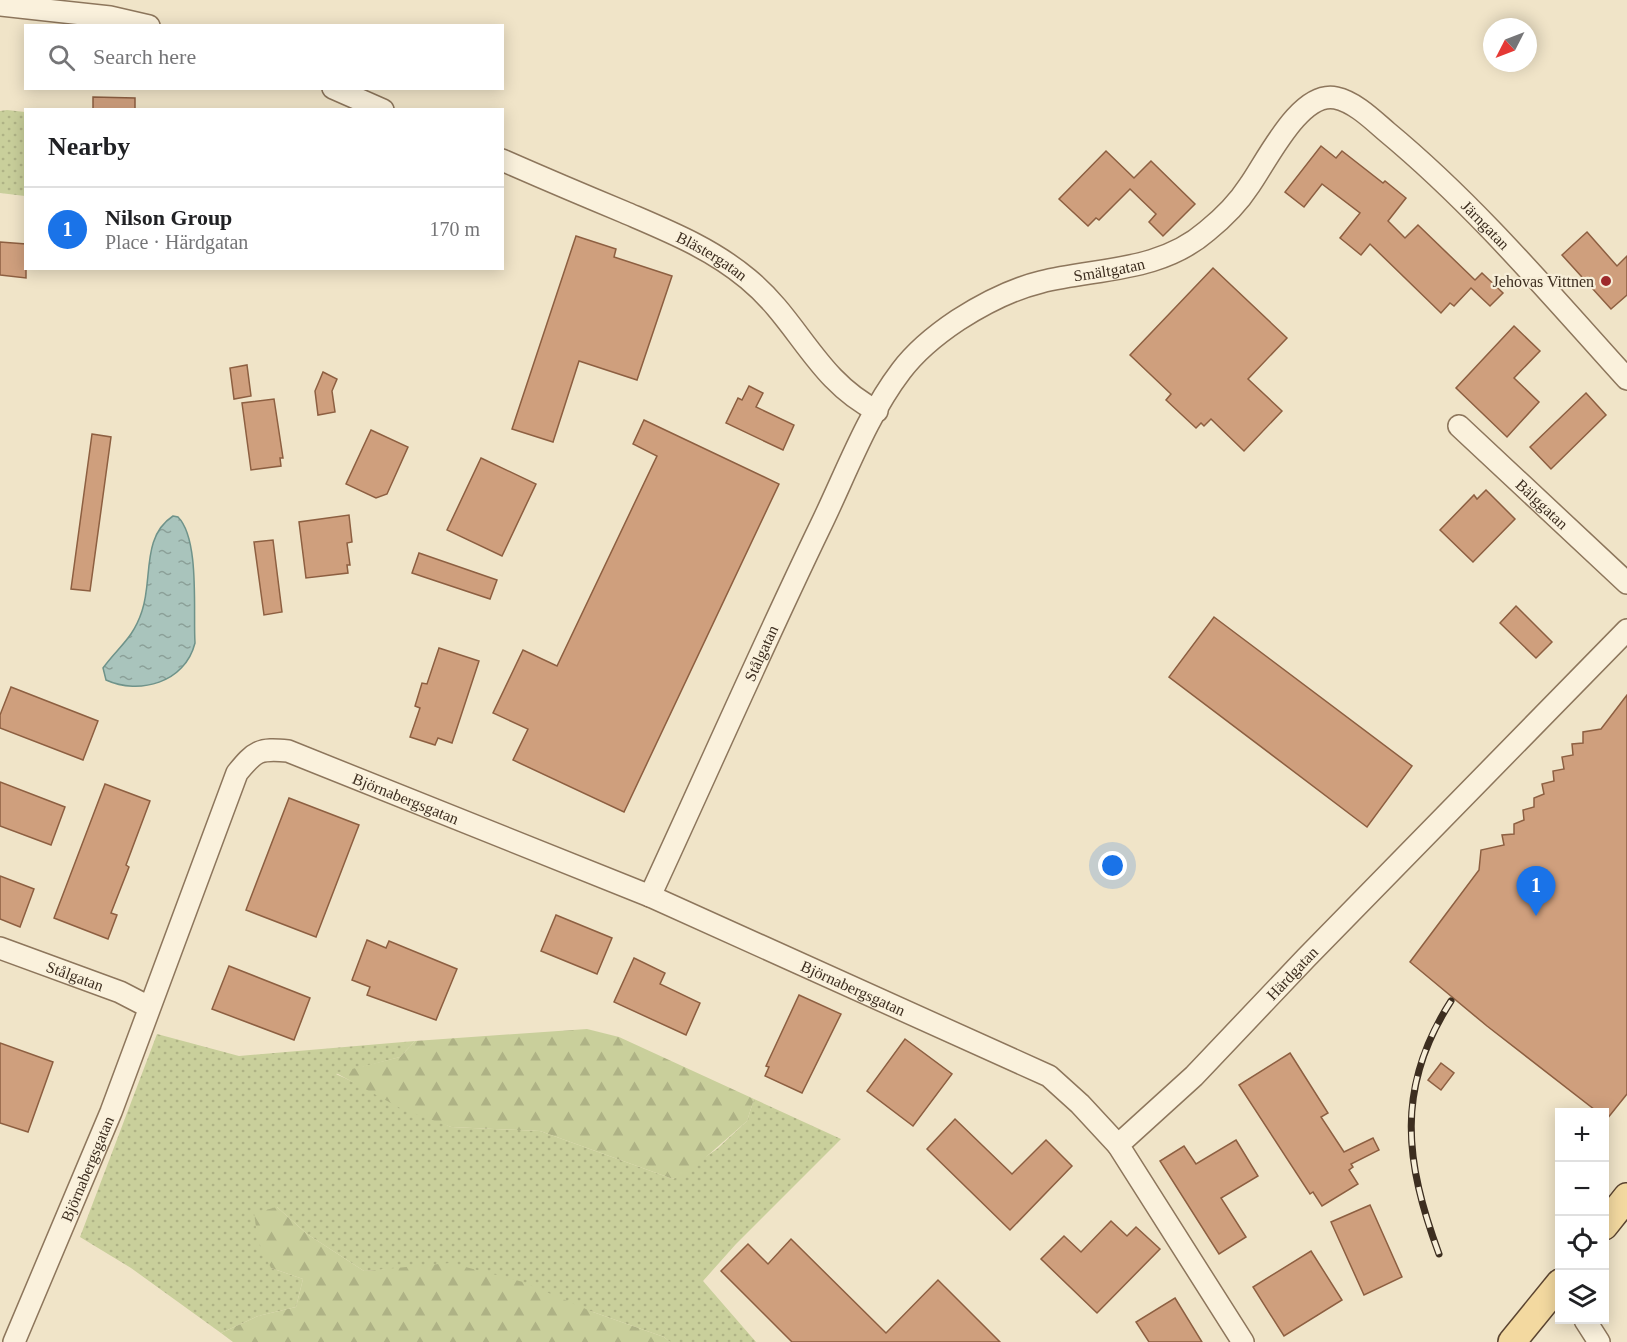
<!DOCTYPE html>
<meta charset="utf-8">
<style>
body{margin:0;font-family:"Times New Roman",serif;background:#f2f2f2;color:#202124}
.controls{position:absolute;right:18px;bottom:18px;display:grid;overflow:hidden;border-radius:0px;box-shadow:0 3px 15px #0003}
.controls button{width:54px;height:54px;display:grid;place-items:center;padding:0;border:0;border-bottom:2px solid #e0e0e0;background:#fff;color:#202124;font:30px sans-serif}
.compass{position:absolute;left:1483px;top:18px;width:54px;height:54px;border-radius:50%;background:#fff;box-shadow:0 3px 15px #0003;rotate:228deg}
.you{position:absolute;left:1113px;top:866px;width:21px;height:21px;margin:-15px;border:4px solid #fff;border-radius:50%;background:#1a73e8;box-shadow:0 0 0 9px #1a73e833}
.badge{display:grid;place-items:center;width:39px;height:39px;border-radius:50%;background:#1a73e8;color:#fff;font-size:20px;font-weight:700}
.pin{position:absolute;translate:-50% -50px;filter:drop-shadow(0 2px 3px #0008)}
.pin::after{content:'';position:absolute;top:32px;width:21px;height:18px;background:inherit;clip-path:polygon(0 0,100% 0,50% 100%)}
.list{margin:0;padding:0;list-style:none}
h2{display:flex;justify-content:space-between;align-items:center;height:78px;margin:0;padding:0 24px;font-size:26px}
h2 small{font-size:20px;font-weight:400;color:#757577}
.list li{display:grid;grid-template-columns:39px 1fr auto;gap:18px;align-items:center;box-sizing:border-box;height:84px;padding:0 24px;border-top:2px solid #e0e0e0}
.list b{display:block;font-size:22px;white-space:nowrap}
.list p{margin:0;font-size:20px;white-space:nowrap;color:#757577}
.list em{font-size:20px;font-style:normal;color:#757577}
.icon{flex:none;width:33px;height:33px;fill:none;stroke:currentColor;stroke-width:2;stroke-linecap:round;stroke-linejoin:round}
.map{position:relative;flex:none;width:1627px;height:1342px;overflow:hidden}
.search{position:absolute;background:#fff;box-shadow:0 3px 15px #0003;left:24px;top:24px;width:480px;height:66px;display:flex;align-items:center;gap:15px;box-sizing:border-box;padding:0 21px;border-radius:0px;color:#757577;font-size:22px}
.panel{position:absolute;background:#fff;box-shadow:0 3px 15px #0003;left:24px;top:108px;width:480px;height:162px;border-radius:0px}
.map>svg:first-child{display:block}
.green{fill:url(#green-dots)}
.forest{fill:url(#forest-firs)}
.water{fill:url(#water-ripples);stroke:#6f938a;stroke-width:1.5}
.building{fill:#cf9f7d;stroke:#8d5f41;stroke-width:1.5}
.lines{fill:none;stroke-linecap:round;stroke-linejoin:round}
.minor-casing{stroke:#8d765c;stroke-width:24}
.major-casing{stroke:#5b4430;stroke-width:30}
.minor{stroke:#faf1dc;stroke-width:21}
.major{stroke:#f3d9a0;stroke-width:27}
.rail-casing{stroke:#3d2e20;stroke-width:7}
.rail{stroke:#f7eed8;stroke-width:4.5;stroke-dasharray:14;stroke-linecap:butt}
.poi-dot{fill:#9e2a2b;stroke:#f7eed8;stroke-width:2}
.labels{text-anchor:middle;dominant-baseline:central;stroke-width:4.5;stroke-linejoin:round;paint-order:stroke}
.street-label{font-size:16px;fill:#3d2e20;stroke:#f7eed8}
.poi-label{font-size:16px;fill:#3d2e20;stroke:#f7eed8;text-anchor:end}
</style>
<div class="map">
<svg width="1627" height="1342" viewBox="0 0 1627 1342">
<defs>
<pattern id="green-dots" width="8" height="8" patternUnits="userSpaceOnUse" patternTransform="scale(1.5)"><rect width="8" height="8" fill="#c9cf9b"/><path d="M2 2h.1M6 6h.1" fill="none" stroke="#aeb285" stroke-width="1.8" stroke-linecap="round"/></pattern>
<pattern id="forest-firs" width="22" height="20" patternUnits="userSpaceOnUse" patternTransform="scale(1.5)"><rect width="22" height="20" fill="#c9cf9b"/><path d="M5 1l3.5 6h-7zM16 11l3.5 6h-7z" fill="#aeb285"/></pattern>
<pattern id="water-ripples" width="26" height="14" patternUnits="userSpaceOnUse" patternTransform="scale(1.5)"><rect width="26" height="14" fill="#a9c4bc"/><path d="M2 4q2-2 4 0t4 0M15 11q2-2 4 0t4 0" fill="none" stroke="#8ba098"/></pattern>
</defs>
<rect width="100%" height="100%" fill="#f0e4c8"/>
<!-- green -->
<g class="green">
<polygon points="7,110 25,112 25,196 0,193 0,111"/>
<polygon points="157,1034 239,1056 415,1041 400,1057 336,1074 451,1127 540,1131 673,1179 717,1149 747,1121 754,1099 841,1139 736,1244 703,1281 756,1342 670,1342 664,1337 593,1312 406,1268 364,1271 307,1234 277,1207 271,1268 303,1279 296,1307 258,1316 221,1333 131,1268 80,1237"/>
</g>
<!-- forest -->
<g class="forest">
<polygon points="587,1029 619,1037 754,1099 747,1121 690,1171 673,1179 540,1131 451,1127 400,1108 336,1073 400,1057 415,1041"/>
<polygon points="277,1207 307,1234 364,1271 450,1263 523,1282 593,1312 664,1337 670,1342 233,1342 221,1333 258,1316 296,1307 303,1279 271,1268 258,1241 254,1213"/>
</g>
<!-- water -->
<path class="water" d="M173,516L178,517C200,539 193,612 195,643C185,683 139,695 106,680L103,668C118,647 133,639 142,611C153,579 141,537 173,516Z"/>
<!-- building -->
<g class="building">
<polygon points="93,97 135,98 135,110 93,110"/>
<polygon points="1321,146 1336,158 1342,151 1383,183 1385,181 1406,198 1388,221 1405,238 1418,225 1475,280 1482,273 1503,293 1490,306 1471,288 1454,306 1450,303 1441,313 1370,244 1361,255 1340,238 1360,213 1322,184 1304,207 1285,192"/>
<polygon points="1106,151 1134,178 1151,161 1195,204 1163,236 1149,222 1156,214 1130,189 1099,220 1096,218 1088,226 1059,199"/>
<polygon points="1587,232 1617,266 1627,256 1627,295 1611,309 1562,255"/>
<polygon points="576,236 616,249 614,257 672,276 637,380 579,361 553,442 512,429"/>
<polygon points="0,242 26,244 26,278 0,275"/>
<polygon points="1213,268 1287,338 1248,379 1282,411 1244,451 1211,419 1204,426 1201,423 1196,428 1166,400 1171,394 1130,355"/>
<polygon points="1514,326 1540,351 1514,378 1539,402 1507,437 1456,388"/>
<polygon points="247,365 251,396 234,399 230,368"/>
<polygon points="323,372 337,379 332,391 335,412 318,415 315,391"/>
<polygon points="749,386 763,393 756,407 794,425 783,450 726,423 738,398 742,400"/>
<polygon points="1586,393 1606,415 1551,469 1530,447"/>
<polygon points="274,399 283,458 280,458 281,466 251,470 242,403"/>
<polygon points="644,420 779,484 624,812 513,760 528,729 493,713 523,650 557,666 657,456 633,444"/>
<polygon points="371,430 408,447 387,494 376,498 346,484"/>
<polygon points="92,434 111,437 90,591 71,589"/>
<polygon points="481,458 536,484 502,556 447,530"/>
<polygon points="1486,490 1515,519 1473,562 1440,530 1474,495 1477,499"/>
<polygon points="349,515 352,542 347,543 350,565 347,565 348,573 306,578 299,522"/>
<polygon points="273,540 282,612 264,615 254,542"/>
<polygon points="419,553 497,580 490,599 412,573"/>
<polygon points="1516,606 1552,642 1536,658 1500,623"/>
<polygon points="1214,617 1412,766 1367,827 1169,677"/>
<polygon points="439,648 479,661 452,743 438,738 435,745 410,737 420,708 415,706 422,683 427,684"/>
<polygon points="11,687 98,721 83,760 0,728 0,715"/>
<polygon points="1627,695 1627,1094 1607,1119 1605,1113 1599,1113 1487,1026 1410,962 1479,870 1481,850 1504,845 1502,835 1514,834 1514,824 1524,820 1523,810 1534,807 1534,798 1544,794 1542,784 1554,781 1553,771 1564,769 1562,757 1573,755 1572,744 1583,743 1583,732 1601,729"/>
<polygon points="0,782 65,807 51,845 0,826"/>
<polygon points="105,784 150,801 126,865 129,867 111,913 117,915 108,939 54,918"/>
<polygon points="289,798 359,825 316,937 246,910"/>
<polygon points="0,876 34,889 20,927 0,919"/>
<polygon points="556,915 612,938 597,974 541,951"/>
<polygon points="367,940 386,948 389,941 457,969 436,1020 367,995 370,987 352,980"/>
<polygon points="634,958 665,973 660,984 700,1003 686,1035 614,1002"/>
<polygon points="229,966 310,998 294,1040 212,1009"/>
<polygon points="799,995 841,1014 802,1093 765,1076 769,1067 766,1066"/>
<polygon points="905,1039 952,1074 913,1126 867,1091"/>
<polygon points="0,1043 53,1062 28,1132 0,1123"/>
<polygon points="1290,1053 1328,1113 1321,1117 1344,1152 1373,1138 1379,1150 1351,1164 1353,1167 1349,1170 1358,1184 1322,1206 1313,1192 1310,1194 1239,1085"/>
<polygon points="1441,1063 1454,1073 1441,1090 1428,1080"/>
<polygon points="955,1119 1012,1174 1046,1140 1072,1166 1010,1230 927,1149"/>
<polygon points="1236,1140 1258,1176 1221,1198 1246,1237 1219,1254 1160,1161 1184,1146 1196,1164"/>
<polygon points="1370,1205 1402,1277 1364,1295 1331,1222"/>
<polygon points="1111,1221 1127,1236 1136,1227 1160,1249 1097,1313 1041,1259 1064,1236 1081,1252"/>
<polygon points="791,1239 886,1333 938,1280 1000,1342 792,1342 721,1271 748,1244 768,1264"/>
<polygon points="1311,1251 1342,1300 1284,1336 1253,1287"/>
<polygon points="1175,1298 1202,1342 1149,1342 1136,1322"/>
</g>
<g class="lines">
<defs>
<g id="minor">
<polyline points="0,5 110,17 149,26"/>
<polyline points="333,88 383,110"/>
<path id="s1" d="M502,160C543,178 583,195 624,212C668,231 711,248 748,279C799,321 816,380 877,411"/>
<path id="s2" d="M1459,426L1627,583"/>
<path id="s3" d="M650,896C707,773 761,649 820,527C845,476 866,417 901,371C916,351 937,334 958,320C983,304 1012,289 1041,282C1098,268 1160,272 1207,231C1223,218 1238,203 1249,186C1267,161 1300,90 1336,98C1355,102 1373,120 1387,132C1475,205 1550,294 1627,379"/>
<path id="s4" d="M0,948L120,992L149,1007"/>
<polyline points="1585,1320 1599,1342"/>
<path id="s5" d="M14,1342L111,1112L237,773C255,751 259,748 288,751L650,896L1049,1076L1080,1104L1118,1145"/>
<path id="s6" d="M1243,1342L1118,1145L1194,1076L1306,958L1627,630"/>
</g>
<g id="major">
<polyline points="1604,1226 1627,1197"/>
<polyline points="1512,1342 1560,1283"/>
</g>
</defs>
<!-- minor casing -->
<use href="#minor" class="minor-casing"/>
<!-- major casing -->
<use href="#major" class="major-casing"/>
<!-- minor -->
<use href="#minor" class="minor"/>
<!-- major -->
<use href="#major" class="major"/>
<defs>
<path id="rail" d="M1439,1254C1405,1162 1395,1088 1451,1001"/>
</defs>
<!-- rail casing -->
<use href="#rail" class="rail-casing"/>
<!-- rail -->
<use href="#rail" class="rail"/>
</g>
<!-- markers -->
<circle class="poi-dot" cx="1606" cy="281" r="6"/>
<g class="labels">
<!-- street labels -->
<g class="street-label">
<text stroke="none"><textPath href="#s3" startOffset="1316">Järngatan</textPath></text>
<text stroke="none"><textPath href="#s1" startOffset="231">Blästergatan</textPath></text>
<text stroke="none"><textPath href="#s3" startOffset="820">Smältgatan</textPath></text>
<text stroke="none"><textPath href="#s2" startOffset="114">Bälggatan</textPath></text>
<text stroke="none"><textPath href="#s3" startOffset="267">Stålgatan</textPath></text>
<text stroke="none"><textPath href="#s5" startOffset="798">Björnabergsgatan</textPath></text>
<text stroke="none"><textPath href="#s6" startOffset="478">Härdgatan</textPath></text>
<text stroke="none"><textPath href="#s4" startOffset="80">Stålgatan</textPath></text>
<text stroke="none"><textPath href="#s5" startOffset="1284">Björnabergsgatan</textPath></text>
<text stroke="none"><textPath href="#s5" startOffset="188">Björnabergsgatan</textPath></text>
</g>
<!-- poi labels -->
<g class="poi-label">
<text x="1594" y="281">Jehovas Vittnen</text>
</g>
</g>
</svg>
<div class="controls">
<button>+</button>
<button>−</button>
<button><svg class="icon" aria-label="locate" viewBox="0 0 24 24"><circle cx="12" cy="12" r="6"/><path d="M12 2v4M12 18v4M2 12h4M18 12h4"/></svg></button>
<button><svg class="icon" aria-label="layers" viewBox="0 0 24 24"><path d="M12 4l9 5-9 5-9-5zM3 14l9 5 9-5"/></svg></button>
</div>
<svg class="compass" viewBox="-18 -18 36 36"><path d="M0-13l5 13h-10z" fill="#e53935"/><path d="M0 13l5-13h-10z" fill="#757577"/></svg>
<div class="you"></div>
<div class="pin badge" style="left:1536px;top:916px">1</div>
<div class="search"><svg class="icon" aria-label="search" viewBox="0 0 24 24"><circle cx="10" cy="10" r="6"/><path d="M15 15l6 6"/></svg>Search here</div>
<section class="panel">
<h2>Nearby<small></small></h2>
<ul class="list">
<li><span class="badge">1</span><div><b>Nilson Group</b><p>Place · Härdgatan</p></div><em>170 m</em></li>
</ul>
</section>
</div>
